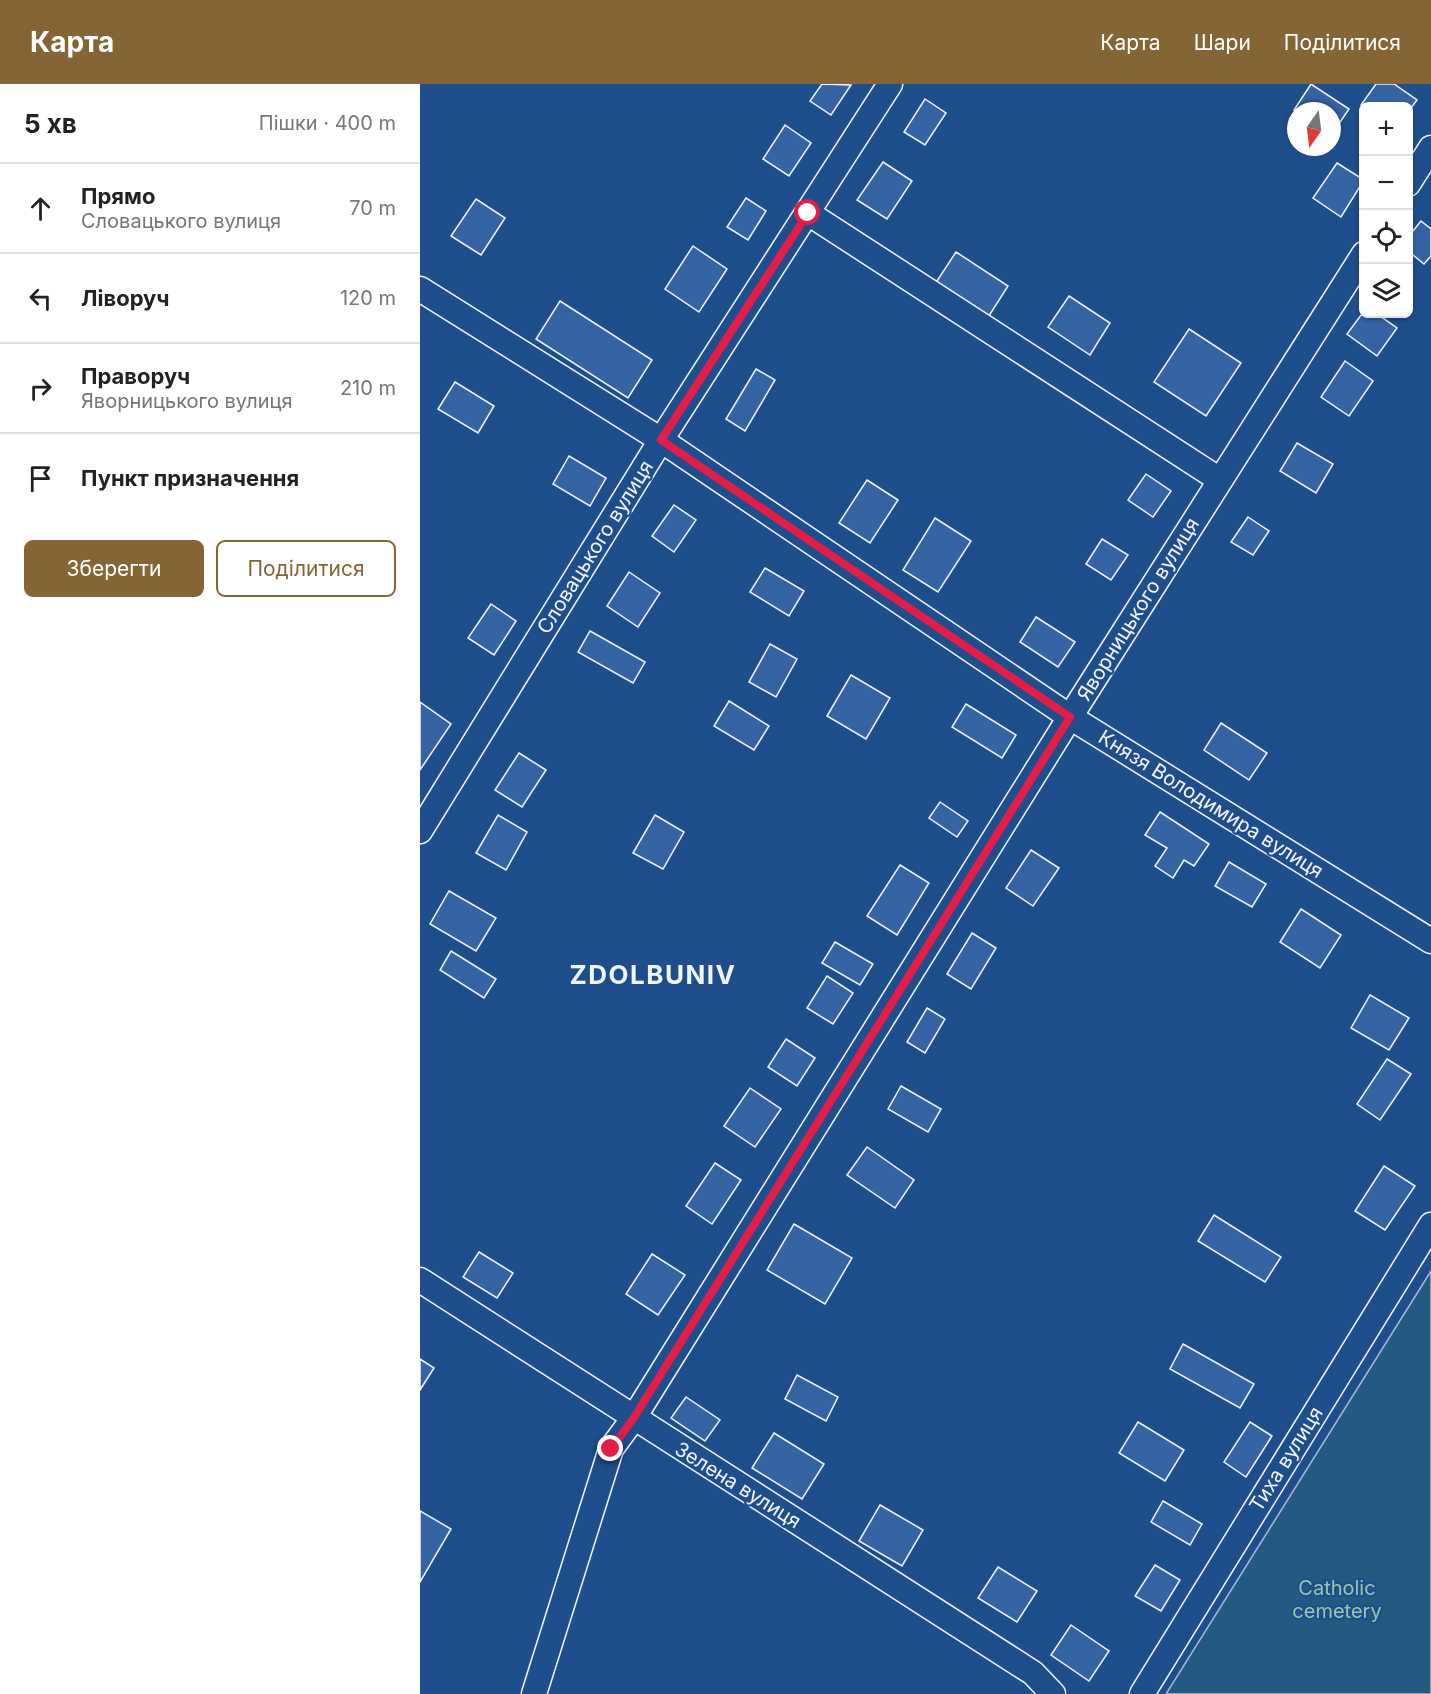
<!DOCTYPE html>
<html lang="uk">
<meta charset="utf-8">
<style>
body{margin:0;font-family:Inter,sans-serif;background:#f6f6f6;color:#222}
.controls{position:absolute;right:18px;top:18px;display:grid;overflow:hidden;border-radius:9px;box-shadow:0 2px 4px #0004}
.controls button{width:54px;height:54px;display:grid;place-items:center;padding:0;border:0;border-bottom:2px solid #e0e0e0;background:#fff;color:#222;font:30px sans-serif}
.compass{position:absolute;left:867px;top:18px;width:54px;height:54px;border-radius:50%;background:#fff;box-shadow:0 2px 4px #0004;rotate:194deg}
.stop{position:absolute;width:18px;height:18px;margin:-14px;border:4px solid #e11d48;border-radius:50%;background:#fff}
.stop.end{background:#e11d48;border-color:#fff;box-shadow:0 2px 6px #0008}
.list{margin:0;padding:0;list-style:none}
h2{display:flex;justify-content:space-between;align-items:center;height:78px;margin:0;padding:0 24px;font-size:26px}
h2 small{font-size:20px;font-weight:400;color:#767676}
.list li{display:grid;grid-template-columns:39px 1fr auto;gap:18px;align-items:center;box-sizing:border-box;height:90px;padding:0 24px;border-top:2px solid #e0e0e0}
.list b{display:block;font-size:22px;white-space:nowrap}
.list p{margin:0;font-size:20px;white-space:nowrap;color:#767676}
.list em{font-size:20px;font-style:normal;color:#767676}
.actions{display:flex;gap:12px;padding:18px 24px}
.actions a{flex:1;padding:14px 0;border:2px solid #856535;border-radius:9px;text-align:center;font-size:21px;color:#856535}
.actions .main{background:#856535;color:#fff}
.icon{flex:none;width:33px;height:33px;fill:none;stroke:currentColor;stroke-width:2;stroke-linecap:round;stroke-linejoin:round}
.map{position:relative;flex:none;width:1011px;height:1610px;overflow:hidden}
header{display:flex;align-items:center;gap:36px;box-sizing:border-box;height:84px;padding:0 30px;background:#856535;color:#fff}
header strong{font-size:28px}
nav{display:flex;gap:33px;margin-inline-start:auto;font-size:21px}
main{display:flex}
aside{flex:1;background:#fff}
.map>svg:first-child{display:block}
.green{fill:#245a82;stroke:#a8bbd7;stroke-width:1.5}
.building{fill:#3563a3;stroke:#f2f6ff;stroke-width:1.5}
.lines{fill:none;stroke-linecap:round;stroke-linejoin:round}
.minor-casing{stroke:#f2f6ff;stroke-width:27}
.minor{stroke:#1f4e8c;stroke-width:24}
.route{stroke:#e11d48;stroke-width:8}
.labels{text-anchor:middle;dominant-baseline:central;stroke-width:4.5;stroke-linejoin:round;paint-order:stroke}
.street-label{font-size:20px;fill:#f2f6ff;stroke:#1f4e8c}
.park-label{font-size:20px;fill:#97c8a6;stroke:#1f4e8c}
.district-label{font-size:26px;font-weight:bold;letter-spacing:1.5px;fill:#f2f6ff;stroke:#1f4e8c}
</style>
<header>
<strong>Карта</strong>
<nav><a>Карта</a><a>Шари</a><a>Поділитися</a></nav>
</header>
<main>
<aside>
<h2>5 хв<small>Пішки · 400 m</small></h2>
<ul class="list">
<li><svg class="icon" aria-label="ahead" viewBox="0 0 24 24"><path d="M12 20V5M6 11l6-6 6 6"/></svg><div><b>Прямо</b><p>Словацького вулиця</p></div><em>70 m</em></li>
<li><svg class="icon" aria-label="left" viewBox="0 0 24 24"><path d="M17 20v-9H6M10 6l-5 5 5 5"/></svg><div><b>Ліворуч</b></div><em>120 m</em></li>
<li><svg class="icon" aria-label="right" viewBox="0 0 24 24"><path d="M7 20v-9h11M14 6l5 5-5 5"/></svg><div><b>Праворуч</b><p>Яворницького вулиця</p></div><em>210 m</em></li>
<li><svg class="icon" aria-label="arrive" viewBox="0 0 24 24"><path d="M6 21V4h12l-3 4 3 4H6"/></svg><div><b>Пункт призначення</b></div></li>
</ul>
<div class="actions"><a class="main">Зберегти</a><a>Поділитися</a></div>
</aside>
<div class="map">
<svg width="1011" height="1610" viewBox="0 0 1011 1610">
<rect width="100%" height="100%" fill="#1f4e8c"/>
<!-- green -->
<polygon class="green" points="1011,1187 1011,1610 746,1610"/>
<!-- building -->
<g class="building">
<polygon points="402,0 431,1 411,31 390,17"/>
<polygon points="891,0 929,25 912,50 912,27 874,26"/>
<polygon points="956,0 974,0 997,16 988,28 988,22 944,23 941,21"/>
<polygon points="505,15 526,29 505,61 484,48"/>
<polygon points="365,41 391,59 369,92 343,75"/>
<polygon points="463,78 492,97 467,135 437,116"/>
<polygon points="917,79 944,96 921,133 893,114"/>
<polygon points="326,114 346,127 328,156 307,143"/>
<polygon points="56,115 85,134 61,171 31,152"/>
<polygon points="1001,137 1011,145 1011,172 1004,180 988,167 988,153"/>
<polygon points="273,162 307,185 279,228 245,205"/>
<polygon points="536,168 588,202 567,235 515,200"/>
<polygon points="649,212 690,239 670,271 628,243"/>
<polygon points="140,217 232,276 208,314 116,255"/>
<polygon points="944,227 957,230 977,244 957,272 927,250"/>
<polygon points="769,245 821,279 786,332 734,298"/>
<polygon points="925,277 953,297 929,332 901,313"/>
<polygon points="336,285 355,296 325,347 306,335"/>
<polygon points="35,298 74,322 58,349 18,325"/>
<polygon points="877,359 913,380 896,409 860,387"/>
<polygon points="149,372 186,394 170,422 133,400"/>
<polygon points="726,390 751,407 733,433 708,416"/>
<polygon points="447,396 478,416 450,459 419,439"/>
<polygon points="254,421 276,436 254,468 232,452"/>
<polygon points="828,433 849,447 833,471 811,458"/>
<polygon points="515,434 551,457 518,508 483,486"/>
<polygon points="682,455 708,471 691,496 666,480"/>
<polygon points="345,484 384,507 369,532 330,508"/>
<polygon points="209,488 240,509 218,543 187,522"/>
<polygon points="71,520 96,537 74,571 48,554"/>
<polygon points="616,533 655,558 638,583 600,558"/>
<polygon points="170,547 225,578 213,599 158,568"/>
<polygon points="350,560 377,575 356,613 329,598"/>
<polygon points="431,591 470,614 446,655 407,632"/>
<polygon points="309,617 349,642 334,666 294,642"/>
<polygon points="0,618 31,640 0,686"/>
<polygon points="546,620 596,651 582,674 532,643"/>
<polygon points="801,639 847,669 829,696 784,666"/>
<polygon points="99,669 126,686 102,723 75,706"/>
<polygon points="520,718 548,737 537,753 509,734"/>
<polygon points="740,728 789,760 774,782 764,776 753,794 735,782 747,764 725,751"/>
<polygon points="78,731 107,748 86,786 56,769"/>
<polygon points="235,731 264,748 243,785 213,769"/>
<polygon points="611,766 639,784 613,822 586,804"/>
<polygon points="809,778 846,800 832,823 795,802"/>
<polygon points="480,781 509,799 477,851 447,832"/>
<polygon points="29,807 76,834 56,867 10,840"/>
<polygon points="881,825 921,851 900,884 860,858"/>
<polygon points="552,849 576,864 551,905 527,890"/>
<polygon points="415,858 453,880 440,901 402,879"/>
<polygon points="31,867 76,895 64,914 20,886"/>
<polygon points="407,892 433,909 413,940 387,924"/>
<polygon points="950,911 989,934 969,966 931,944"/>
<polygon points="507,924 525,935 505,969 487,958"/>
<polygon points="366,955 395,974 377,1002 348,983"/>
<polygon points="967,975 991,990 960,1036 937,1020"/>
<polygon points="481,1002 521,1025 508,1048 468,1025"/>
<polygon points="330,1004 361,1025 335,1063 304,1042"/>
<polygon points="447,1063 494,1096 475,1124 427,1091"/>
<polygon points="295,1079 321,1096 292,1140 266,1122"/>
<polygon points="964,1082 995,1102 965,1146 935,1127"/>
<polygon points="794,1131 861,1173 845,1198 778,1157"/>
<polygon points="374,1140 432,1174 405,1220 347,1186"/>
<polygon points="59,1168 93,1189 77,1214 43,1193"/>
<polygon points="232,1170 265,1191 238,1231 206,1210"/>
<polygon points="763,1260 834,1300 820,1324 750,1285"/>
<polygon points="0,1275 14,1284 0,1306"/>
<polygon points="377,1291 418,1313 406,1337 365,1315"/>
<polygon points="266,1313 300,1336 285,1357 251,1334"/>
<polygon points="718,1338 764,1366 745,1397 699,1369"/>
<polygon points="830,1338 852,1352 826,1393 804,1378"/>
<polygon points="354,1349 404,1380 382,1415 332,1384"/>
<polygon points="743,1417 782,1440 770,1461 731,1438"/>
<polygon points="460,1421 503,1446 482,1482 439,1457"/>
<polygon points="0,1427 31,1445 0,1498"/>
<polygon points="735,1481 760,1496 741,1527 715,1512"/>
<polygon points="578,1483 617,1507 597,1538 558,1514"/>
<polygon points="651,1541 689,1567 669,1597 631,1571"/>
</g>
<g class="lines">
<defs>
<g id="minor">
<polyline points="988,100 1011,64"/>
<polyline points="388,129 800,396"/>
<polyline points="0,205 241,356 650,633 1011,857"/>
<polyline points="0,747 241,356 470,0"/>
<polyline points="0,1196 613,1589 633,1610"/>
<polyline points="114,1610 191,1365 213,1335 650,633 944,170"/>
<polyline points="722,1610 1011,1141"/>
</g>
</defs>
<!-- minor casing -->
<use href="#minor" class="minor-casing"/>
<!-- minor -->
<use href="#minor" class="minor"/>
</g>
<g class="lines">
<!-- route -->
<polyline class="route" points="191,1365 213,1335 650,633 241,356 388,129"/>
</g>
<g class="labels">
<!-- street labels -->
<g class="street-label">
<text transform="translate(175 463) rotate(-58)">Словацького вулиця</text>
<text transform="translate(718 525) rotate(-58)">Яворницького вулиця</text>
<text transform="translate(791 720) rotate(32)">Князя Володимира вулиця</text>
<text transform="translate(866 1375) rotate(-58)">Тиха вулиця</text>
<text transform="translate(318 1401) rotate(32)">Зелена вулиця</text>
</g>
<!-- park labels -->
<g class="park-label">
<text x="917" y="1504">Catholic<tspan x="917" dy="23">cemetery</tspan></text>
</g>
<!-- district labels -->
<g class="district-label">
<text x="233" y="890">ZDOLBUNIV</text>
</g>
</g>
</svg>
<div class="controls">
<button>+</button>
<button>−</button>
<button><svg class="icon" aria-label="locate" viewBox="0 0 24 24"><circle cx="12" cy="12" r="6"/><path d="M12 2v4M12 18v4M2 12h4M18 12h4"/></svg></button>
<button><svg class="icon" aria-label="layers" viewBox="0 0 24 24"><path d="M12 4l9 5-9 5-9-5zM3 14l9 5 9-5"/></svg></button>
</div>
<svg class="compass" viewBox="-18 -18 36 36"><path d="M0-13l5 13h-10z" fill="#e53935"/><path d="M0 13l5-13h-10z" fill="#767676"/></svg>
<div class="stop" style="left:388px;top:129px"></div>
<div class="stop end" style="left:191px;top:1365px"></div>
</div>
</main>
